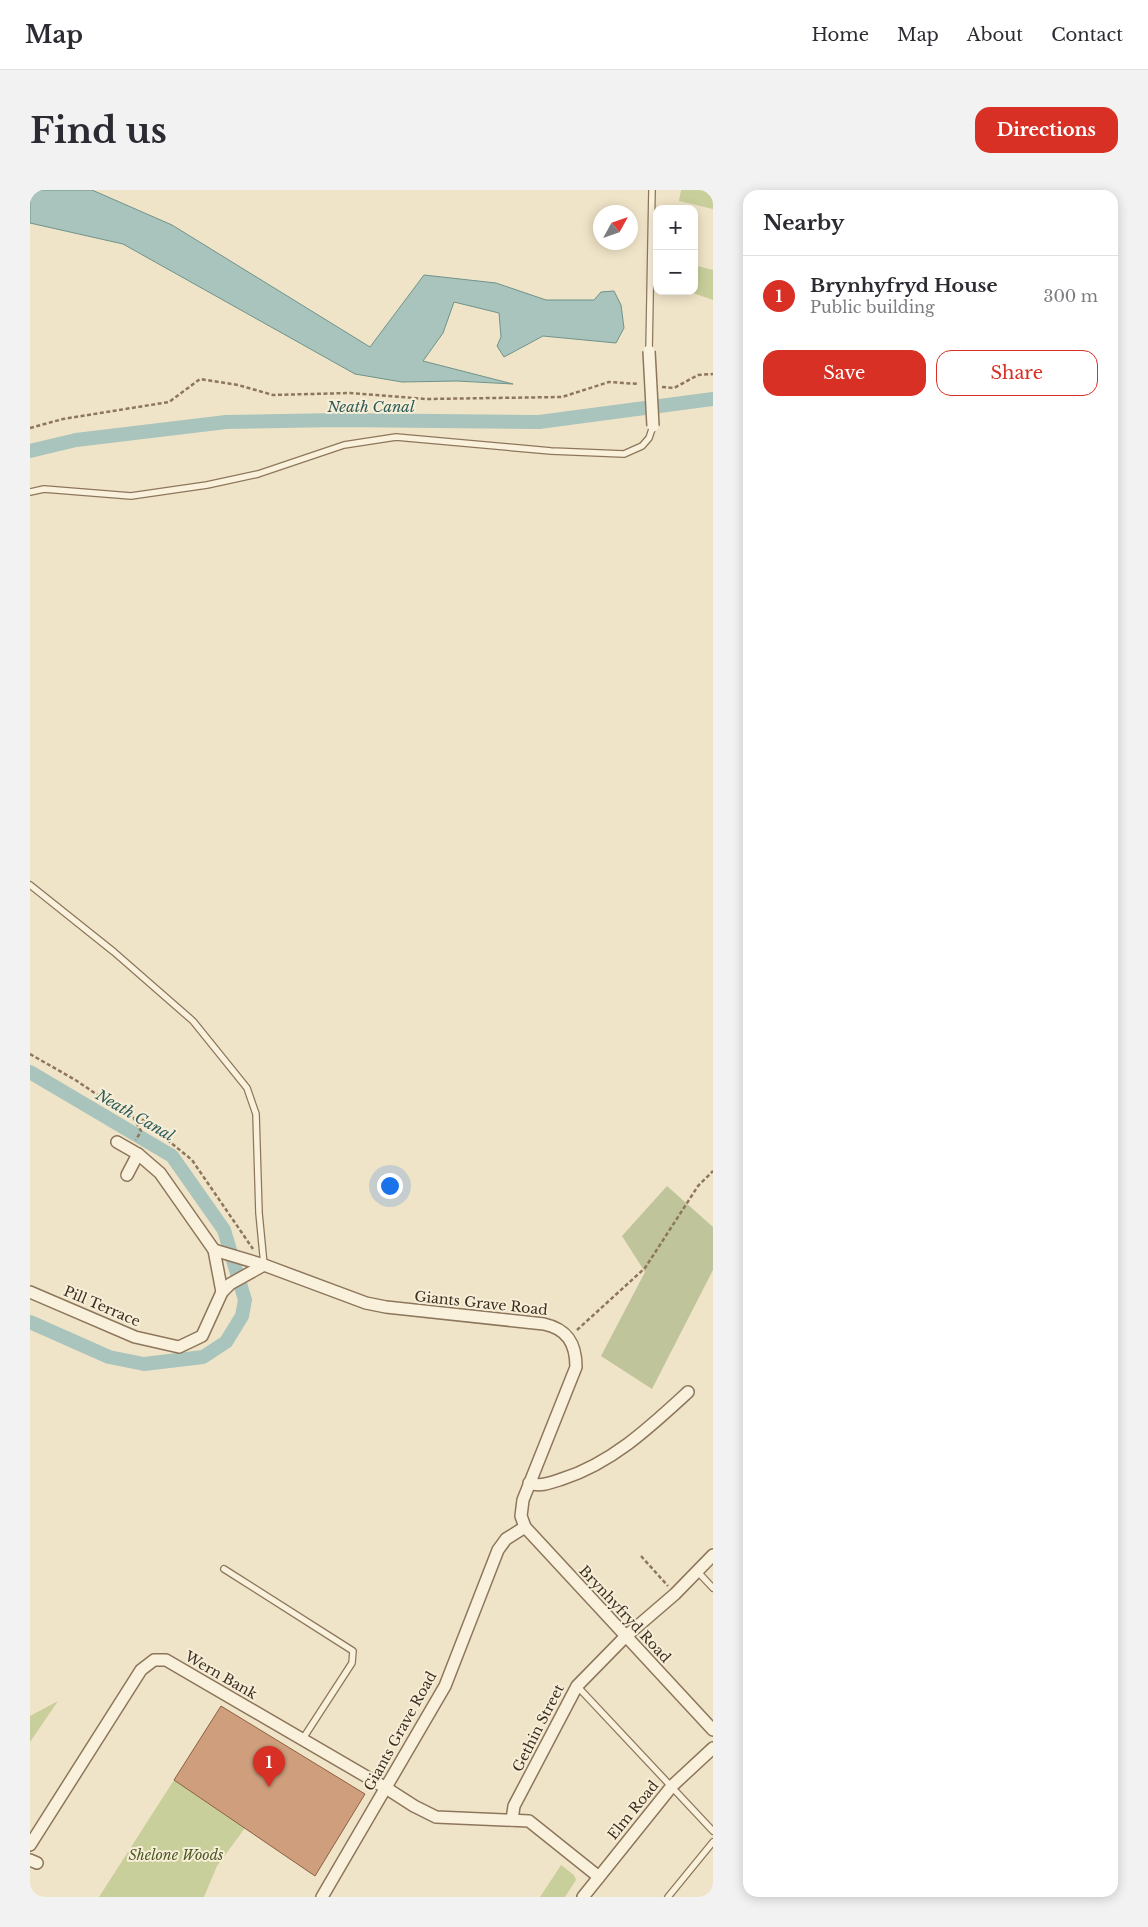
<!DOCTYPE html>
<meta charset="utf-8">
<style>
body{margin:0;font-family:"Libre Baskerville",serif;background:#f2f2f3;color:#2b2b33}
.controls{position:absolute;right:15px;top:15px;display:grid;overflow:hidden;border-radius:10px;box-shadow:0 2px 12px #0003}
.controls button{width:45px;height:45px;display:grid;place-items:center;padding:0;border:0;border-bottom:1px solid #e1e1e2;background:#fff;color:#2b2b33;font:25px sans-serif}
.compass{position:absolute;left:563px;top:15px;width:45px;height:45px;border-radius:50%;background:#fff;box-shadow:0 2px 12px #0003;rotate:50deg}
.you{position:absolute;left:359px;top:995px;width:18px;height:18px;margin:-12px;border:4px solid #fff;border-radius:50%;background:#1a73e8;box-shadow:0 0 0 8px #1a73e833}
.badge{display:grid;place-items:center;width:32px;height:32px;border-radius:50%;background:#d93025;color:#fff;font-size:16px;font-weight:700}
.pin{position:absolute;translate:-50% -41px;filter:drop-shadow(0 1px 2px #0008)}
.pin::after{content:'';position:absolute;top:26px;width:18px;height:15px;background:inherit;clip-path:polygon(0 0,100% 0,50% 100%)}
.list{margin:0;padding:0;list-style:none}
h2{display:flex;justify-content:space-between;align-items:center;height:65px;margin:0;padding:0 20px;font-size:21px}
h2 small{font-size:16px;font-weight:400;color:#7c7c81}
.list li{display:grid;grid-template-columns:32px 1fr auto;gap:15px;align-items:center;box-sizing:border-box;height:80px;padding:0 20px;border-top:1px solid #e1e1e2}
.list b{display:block;font-size:19px;white-space:nowrap}
.list p{margin:0;font-size:16px;white-space:nowrap;color:#7c7c81}
.list em{font-size:16px;font-style:normal;color:#7c7c81}
.actions{display:flex;gap:10px;padding:15px 20px}
.actions a{flex:1;padding:11px 0;border:1px solid #d93025;border-radius:15px;text-align:center;font-size:18px;color:#d93025}
.actions .main{background:#d93025;color:#fff}
.map{position:relative;flex:none;width:683px;height:1707px;overflow:hidden;border-radius:15px}
header{display:flex;align-items:center;gap:30px;box-sizing:border-box;height:70px;padding:0 25px;background:#fff;border-bottom:1px solid #e1e1e2}
header strong{font-size:24px}
nav{display:flex;gap:28px;margin-inline-start:auto;font-size:18px}
.intro{display:flex;align-items:center;justify-content:space-between;box-sizing:border-box;height:120px;padding:0 30px}
h1{margin:0;font-size:35px}
.button{padding:12px 22px;border-radius:15px;background:#d93025;color:#fff;font-size:18px;font-weight:700}
main{display:flex;gap:30px;padding:0 30px}
aside{flex:1;background:#fff;border-radius:15px;box-shadow:0 2px 12px #0003}
.map>svg:first-child{display:block}
.green{fill:#c9cf9b}
.cemetery{fill:#bfc49a}
.water{fill:#a9c4bc;stroke:#6f938a}
.lines{fill:none;stroke-linecap:round;stroke-linejoin:round}
.canal{stroke:#a9c4bc;stroke-width:14}
.building{fill:#cf9f7d;stroke:#8d5f41}
.service-casing{stroke:#8d765c;stroke-width:8}
.minor-casing{stroke:#8d765c;stroke-width:14}
.path{stroke:#8d765c;stroke-width:2.5;stroke-dasharray:4 2.5;stroke-linecap:butt}
.service{stroke:#faf1dc;stroke-width:5.5}
.minor{stroke:#faf1dc;stroke-width:11}
.minor-bridge-casing{stroke:#8d765c;stroke-width:14;stroke-linecap:butt}
.minor-bridge{stroke:#faf1dc;stroke-width:11}
.labels{text-anchor:middle;dominant-baseline:central;stroke-width:4;stroke-linejoin:round;paint-order:stroke}
.street-label{font-size:14px;fill:#3d2e20;stroke:#f7eed8}
.park-label{font-size:14px;font-style:italic;fill:#4d5a26;stroke:#f7eed8}
.water-label{font-size:15px;font-style:italic;fill:#2f5d5a;stroke:#f7eed8}
</style>
<header>
<strong>Map</strong>
<nav><a>Home</a><a>Map</a><a>About</a><a>Contact</a></nav>
</header>
<div class="intro"><h1>Find us</h1><a class="button">Directions</a></div>
<main>
<div class="map">
<svg width="683" height="1707" viewBox="0 0 683 1707">
<rect width="100%" height="100%" fill="#f0e4c8"/>
<!-- green -->
<g class="green">
<polygon points="651,0 683,0 683,19 649,11"/>
<polygon points="664,75 683,80 683,110 657,101 664,101"/>
<polygon points="28,1511 0,1552 0,1526"/>
<polygon points="144,1590 215,1638 187,1676 174,1707 69,1707"/>
<polygon points="531,1675 544,1685 546,1690 535,1707 510,1707"/>
</g>
<!-- cemetery -->
<polygon class="cemetery" points="637,996 683,1037 683,1080 622,1199 571,1166 615,1082 592,1046"/>
<!-- water -->
<polygon class="water" points="0,0 62,0 142,35 340,157 394,85 466,93 516,110 564,110 571,102 584,101 591,115 594,138 586,153 513,146 474,167 467,156 471,147 469,123 424,112 413,143 393,171 483,194 427,191 372,192 325,184 93,54 0,33"/>
<g class="lines">
<!-- canal -->
<g class="canal">
<polyline points="0,261 46,250 196,232 308,230 509,232 683,209"/>
<polyline points="0,882 142,966 194,1040 215,1110 212,1126 196,1152 173,1167 114,1174 79,1167 0,1132"/>
</g>
</g>
<!-- building -->
<polygon class="building" points="191,1516 335,1604 285,1686 144,1590"/>
<g class="lines">
<defs>
<g id="service">
<polyline points="619,161 622,0"/>
<polyline points="0,302 14,299 101,306 177,295 228,284 314,255 366,247 521,261 594,264 612,256 619,248 623,236"/>
<polyline points="0,695 84,762 163,831 217,898 226,924 229,1023 234,1075"/>
<polyline points="194,1379 323,1461 322,1473 272,1550"/>
<polyline points="667,1381 683,1398"/>
<polyline points="547,1496 683,1641"/>
<polyline points="638,1707 683,1652"/>
</g>
<g id="minor">
<polyline points="87,952 108,964 130,983 184,1060 192,1102"/>
<polyline points="97,985 108,964"/>
<path d="M184,1060L234,1075L336,1113L356,1117L514,1134C537,1139 546,1153 546,1177L493,1310L491,1326L495,1337L683,1540"/>
<polyline points="0,1102 105,1147 149,1157 172,1146 192,1102 200,1094 234,1075"/>
<path d="M499,1293C511,1297 520,1293 532,1289C582,1273 620,1237 658,1202"/>
<polyline points="482,1630 484,1616 547,1496 595,1447 645,1404 683,1365"/>
<polyline points="0,1655 111,1480 124,1470 136,1470 356,1598 384,1616 406,1627 499,1631 569,1687"/>
<polyline points="0,1670 7,1673"/>
<polyline points="292,1707 415,1496 468,1360 476,1349 495,1337"/>
<polyline points="553,1707 642,1596 683,1558"/>
</g>
</defs>
<!-- service casing -->
<use href="#service" class="service-casing"/>
<!-- minor casing -->
<use href="#minor" class="minor-casing"/>
<!-- path -->
<g class="path">
<polyline points="632,197 644,198 668,185 683,184"/>
<polyline points="0,238 33,229 139,212 170,189 208,195 243,205 320,203 396,209 532,207 579,192 609,194"/>
<polyline points="0,864 47,891 97,925 113,930 162,970 223,1059"/>
<polyline points="103,927 111,941 106,950"/>
<polyline points="547,1140 615,1078 668,996 683,981"/>
<polyline points="611,1366 638,1396"/>
</g>
<!-- service -->
<use href="#service" class="service"/>
<!-- minor -->
<use href="#minor" class="minor"/>
<defs>
<polyline id="minor-bridge" points="619,161 623,236"/>
</defs>
<!-- minor-bridge casing -->
<use href="#minor-bridge" class="minor-bridge-casing"/>
<!-- minor-bridge -->
<use href="#minor-bridge" class="minor-bridge"/>
</g>
<g class="labels">
<!-- street labels -->
<g class="street-label">
<text transform="translate(451 1113) rotate(6)">Giants Grave Road</text>
<text transform="translate(72 1116) rotate(23)">Pill Terrace</text>
<text transform="translate(595 1424) rotate(47)">Brynhyfryd Road</text>
<text transform="translate(191 1485) rotate(30)">Wern Bank</text>
<text transform="translate(508 1538) rotate(-63)">Gethin Street</text>
<text transform="translate(370 1541) rotate(-61)">Giants Grave Road</text>
<text transform="translate(603 1620) rotate(-51)">Elm Road</text>
</g>
<!-- park labels -->
<g class="park-label">
<text x="146" y="1665">Shelone Woods</text>
</g>
<!-- water labels -->
<g class="water-label">
<text x="341" y="216">Neath Canal</text>
<text transform="translate(105 925) rotate(30)">Neath Canal</text>
</g>
</g>
</svg>
<div class="controls">
<button>+</button>
<button>−</button>
</div>
<svg class="compass" viewBox="-18 -18 36 36"><path d="M0-13l5 13h-10z" fill="#e53935"/><path d="M0 13l5-13h-10z" fill="#7c7c81"/></svg>
<div class="you"></div>
<div class="pin badge" style="left:239px;top:1597px">1</div>
</div>
<aside>
<h2>Nearby<small></small></h2>
<ul class="list">
<li><span class="badge">1</span><div><b>Brynhyfryd House</b><p>Public building</p></div><em>300 m</em></li>
</ul>
<div class="actions"><a class="main">Save</a><a>Share</a></div>
</aside>
</main>
